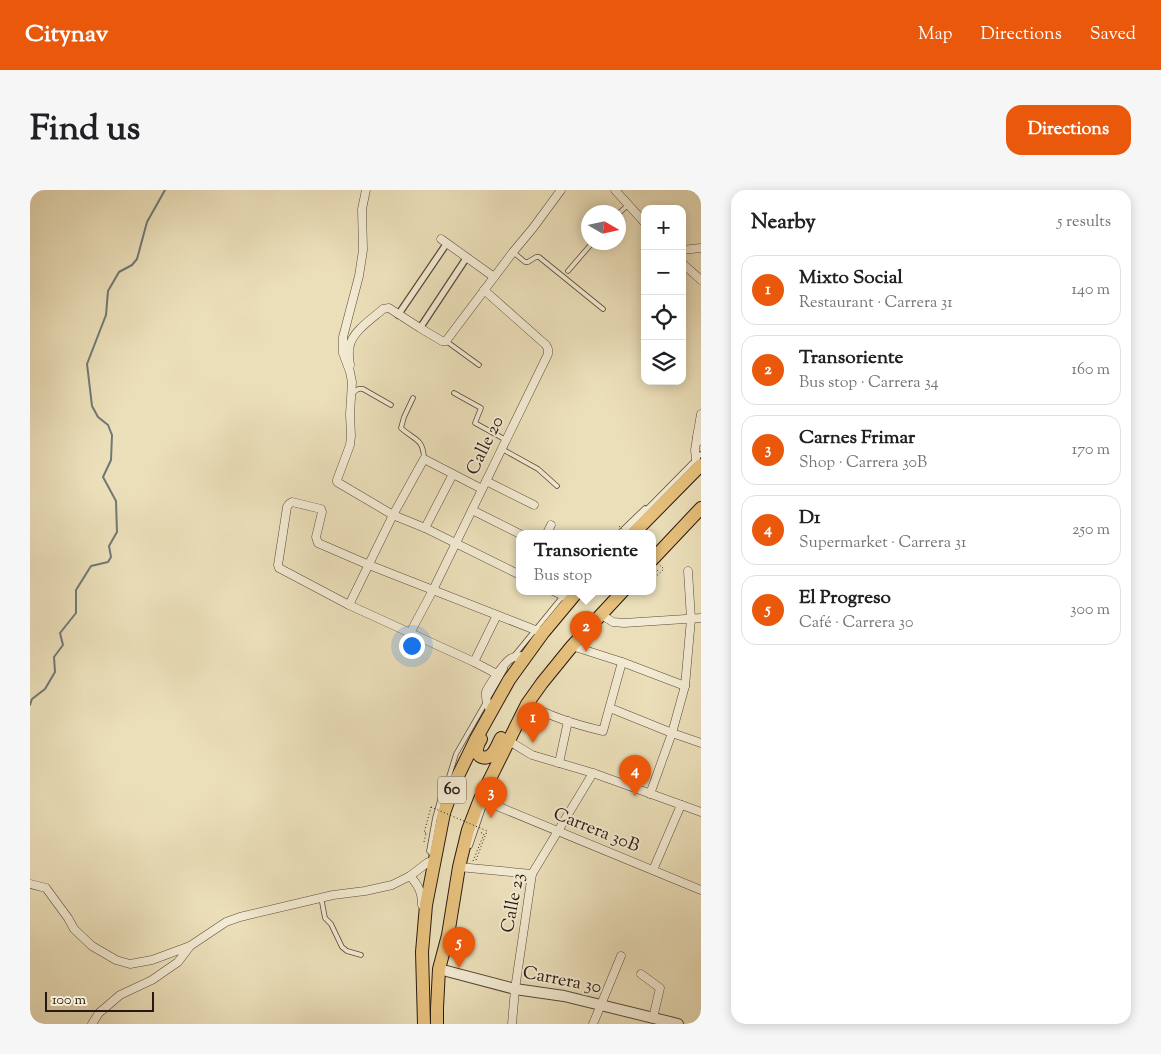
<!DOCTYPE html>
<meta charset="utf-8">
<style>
body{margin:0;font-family:"Sorts Mill Goudy",serif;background:#f6f6f6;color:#202124}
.controls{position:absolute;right:15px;top:15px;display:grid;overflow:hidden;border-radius:10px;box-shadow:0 2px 12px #0003}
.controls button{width:45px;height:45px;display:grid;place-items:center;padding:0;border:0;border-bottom:1px solid #e0e0e0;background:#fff;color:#202124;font:25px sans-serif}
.compass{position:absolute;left:551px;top:15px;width:45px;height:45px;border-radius:50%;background:#fff;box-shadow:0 2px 12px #0003;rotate:99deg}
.scale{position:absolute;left:15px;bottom:12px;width:109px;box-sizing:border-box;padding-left:5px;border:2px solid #291811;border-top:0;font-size:14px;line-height:18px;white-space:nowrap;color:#291811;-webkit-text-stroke:4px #f2ead2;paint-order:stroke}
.you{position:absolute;left:381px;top:455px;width:18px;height:18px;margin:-12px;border:4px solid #fff;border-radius:50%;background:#1a73e8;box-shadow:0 0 0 8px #1a73e833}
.badge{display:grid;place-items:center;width:32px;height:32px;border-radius:50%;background:#ea580c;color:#fff;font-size:16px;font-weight:700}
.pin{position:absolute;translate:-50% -41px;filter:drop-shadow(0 1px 2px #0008)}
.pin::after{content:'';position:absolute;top:26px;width:18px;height:15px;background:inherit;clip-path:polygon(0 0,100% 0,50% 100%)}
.popup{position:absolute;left:486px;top:340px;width:140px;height:65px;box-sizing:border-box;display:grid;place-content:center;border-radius:10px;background:#fff;filter:drop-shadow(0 1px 4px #0005);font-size:16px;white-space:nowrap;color:#757577}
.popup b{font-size:19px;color:#202124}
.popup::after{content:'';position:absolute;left:50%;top:100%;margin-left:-10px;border:10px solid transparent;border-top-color:#fff}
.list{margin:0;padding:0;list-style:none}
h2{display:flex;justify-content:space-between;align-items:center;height:65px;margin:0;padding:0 20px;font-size:21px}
h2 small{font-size:16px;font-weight:400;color:#757577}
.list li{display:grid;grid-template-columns:32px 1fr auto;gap:15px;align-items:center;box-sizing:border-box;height:70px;margin:0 10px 10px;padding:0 10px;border:1px solid #e0e0e0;border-radius:15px}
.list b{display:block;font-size:19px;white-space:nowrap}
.list p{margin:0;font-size:16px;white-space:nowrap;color:#757577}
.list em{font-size:16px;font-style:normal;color:#757577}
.icon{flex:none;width:28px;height:28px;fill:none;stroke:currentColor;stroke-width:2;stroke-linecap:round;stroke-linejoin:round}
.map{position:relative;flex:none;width:671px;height:834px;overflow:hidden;border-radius:15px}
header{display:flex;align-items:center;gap:30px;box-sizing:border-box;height:70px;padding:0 25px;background:#ea580c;color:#fff}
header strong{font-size:24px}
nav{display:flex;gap:28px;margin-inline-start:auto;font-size:18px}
.intro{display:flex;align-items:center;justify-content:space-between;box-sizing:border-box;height:120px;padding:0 30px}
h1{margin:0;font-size:35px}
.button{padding:12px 22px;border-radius:15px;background:#ea580c;color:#fff;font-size:18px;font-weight:700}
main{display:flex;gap:30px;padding:0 30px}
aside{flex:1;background:#fff;border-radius:15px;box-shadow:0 2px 12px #0003}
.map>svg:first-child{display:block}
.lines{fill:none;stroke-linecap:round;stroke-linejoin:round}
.stream{stroke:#6e7976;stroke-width:2}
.service-casing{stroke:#5a4a3b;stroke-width:5.5}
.pedestrian-casing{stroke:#5a4a3b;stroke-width:8}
.minor-casing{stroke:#5a4a3b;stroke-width:9}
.tertiary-casing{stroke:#5a4a3b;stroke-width:12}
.trunk-casing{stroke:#291811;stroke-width:14}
.path{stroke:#291811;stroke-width:1;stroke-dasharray:1 2.5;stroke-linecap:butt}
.service{stroke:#f2ead2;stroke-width:4}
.pedestrian{stroke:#f2ead2;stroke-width:5.5}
.minor{stroke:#f2ead2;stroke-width:8}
.tertiary{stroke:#f2ead2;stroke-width:10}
.trunk{stroke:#e6c07c;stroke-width:12}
.path-bridge{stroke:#291811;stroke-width:1;stroke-dasharray:1 2.5;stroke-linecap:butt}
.labels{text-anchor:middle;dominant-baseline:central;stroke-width:4;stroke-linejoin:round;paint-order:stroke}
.shield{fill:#f2ead2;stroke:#65574b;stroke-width:1}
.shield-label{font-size:16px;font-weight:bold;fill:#291811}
.street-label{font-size:18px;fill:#291811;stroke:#f2ead2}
</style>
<header>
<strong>Citynav</strong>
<nav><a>Map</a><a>Directions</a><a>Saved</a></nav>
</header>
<div class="intro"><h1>Find us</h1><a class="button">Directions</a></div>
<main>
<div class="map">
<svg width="671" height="834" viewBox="0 0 671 834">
<rect width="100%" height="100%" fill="#ebdfb9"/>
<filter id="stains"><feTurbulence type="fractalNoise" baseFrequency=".004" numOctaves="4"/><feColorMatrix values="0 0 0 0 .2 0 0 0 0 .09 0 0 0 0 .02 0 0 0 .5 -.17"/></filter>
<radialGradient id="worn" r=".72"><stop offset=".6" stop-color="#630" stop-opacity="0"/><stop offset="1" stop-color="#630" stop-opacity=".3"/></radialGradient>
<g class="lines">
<!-- stream -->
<polyline class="stream" points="0,515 2,509 15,499 25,482 24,467 33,455 30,443 46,423 46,400 61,376 78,372 81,367 79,356 87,342 86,311 73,287 81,270 82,245 78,235 68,227 62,216 57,174 76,125 78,101 89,82 102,75 107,69 117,32 135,0"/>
<defs>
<g id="service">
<polyline points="588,24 598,15"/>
<polyline points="483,62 495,72 498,72 506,67 509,67 573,119"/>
<polyline points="538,81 563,52"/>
<polyline points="416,151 449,175"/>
<polyline points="424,203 451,218 445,233 476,250"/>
<path d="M322,204C326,200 328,198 333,199L361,215"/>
<path d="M383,208L374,227L371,238C384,250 393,248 394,268"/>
<polyline points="472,259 508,279 527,296"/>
<polyline points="589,343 615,318"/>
<polyline points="593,343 671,264"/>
<polyline points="483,467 537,401"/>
<polyline points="440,656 454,615"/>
<polyline points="402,664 399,661 405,628 414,596 418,590 426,564 475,479"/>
<polyline points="291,707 295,728 301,734 312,757 317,761 331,765"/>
</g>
<g id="pedestrian">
<polyline points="368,125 417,53"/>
<polyline points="390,138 437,67"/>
</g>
<g id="minor">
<polyline points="336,0 332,19 333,60 329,86 313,147 313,163 320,182 322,192 320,224 321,246 320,255 307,290 307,292 363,325 395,338 490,385"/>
<polyline points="585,0 615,33"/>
<polyline points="411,49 464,87"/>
<polyline points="652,60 671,58"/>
<polyline points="652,73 671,90"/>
<path d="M320,175C319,169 318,161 320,155C323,141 343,128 353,119L359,118L390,138L412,151H416L483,62L503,38L531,0"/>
<polyline points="671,224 667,247 668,250 671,251"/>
<polyline points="666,269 665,260 667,247"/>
<polyline points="456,291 504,315"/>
<polyline points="442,320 490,344"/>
<polyline points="395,338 423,284"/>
<polyline points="517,343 521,335"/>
<polyline points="523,401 540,409"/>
<polyline points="319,415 363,325 394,269 452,299"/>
<polyline points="570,424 583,432 594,433 671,428"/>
<polyline points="380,443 403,400 518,164 518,159 516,155 454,100"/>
<polyline points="542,456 592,472 655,496"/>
<polyline points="444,472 467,425"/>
<polyline points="467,484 444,472 319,415 249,378 248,375 257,317 259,314 262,312 291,319 292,322 286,347 288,353 339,375 513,443"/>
<path d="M497,514C521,527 547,535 573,541L592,472"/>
<polyline points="580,518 642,543 671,553"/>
<path d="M461,522C458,516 455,509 456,502C458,496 474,473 480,469C484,466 490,466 495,466"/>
<polyline points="479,551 502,565 563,583 671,622"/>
<polyline points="529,573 538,531"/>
<polyline points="620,604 642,543 655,496 661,429 658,381"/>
<polyline points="450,609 671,700"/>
<polyline points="429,677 502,684"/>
<polyline points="623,680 651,615"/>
<path d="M380,686C388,695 392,702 392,715"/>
<polyline points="0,694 16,698 38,728 44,739 62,756 86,770 100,774 122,770 160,756 196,732 210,727 303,705 335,701 362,695 380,686 397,673 404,670"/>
<polyline points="611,784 630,798 623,828"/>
<polyline points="62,834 69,823 90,805 122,790 148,772 160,756"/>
<polyline points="482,834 485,799 502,684 563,583"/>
<polyline points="563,834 591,766"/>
</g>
<polyline id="tertiary" points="409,779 485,799 534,806 648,834"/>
<g id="trunk">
<polyline points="604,343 671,275"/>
<polyline points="622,370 671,318"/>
<path d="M451,549C449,552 447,556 447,560C446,567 456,570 461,565C466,561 468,553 471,548"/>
<polyline points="394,834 392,762 396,715 414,623 425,592 446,549 479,490 513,443 548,401"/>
<polyline points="407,834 407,818 409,779 418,745 429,677 438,640 450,609 497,514 512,493 542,456 593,401"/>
</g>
</defs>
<!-- service casing -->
<use href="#service" class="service-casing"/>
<!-- pedestrian casing -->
<use href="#pedestrian" class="pedestrian-casing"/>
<!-- minor casing -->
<use href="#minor" class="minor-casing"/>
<!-- tertiary casing -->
<use href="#tertiary" class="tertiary-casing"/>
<!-- trunk casing -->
<use href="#trunk" class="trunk-casing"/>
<!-- path -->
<g class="path">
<polyline points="622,386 628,380 627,379"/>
<polyline points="622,390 634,379"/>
<polyline points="603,402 607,403 609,401"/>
<polyline points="396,643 394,643 401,617"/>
<polyline points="394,652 396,644"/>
<polyline points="446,670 457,641"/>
<polyline points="443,671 454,644 450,642"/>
</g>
<!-- service -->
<use href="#service" class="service"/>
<!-- pedestrian -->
<use href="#pedestrian" class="pedestrian"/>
<!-- minor -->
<use href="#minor" class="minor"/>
<!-- tertiary -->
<use href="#tertiary" class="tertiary"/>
<!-- trunk -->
<use href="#trunk" class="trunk"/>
<!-- path-bridge -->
<g class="path-bridge">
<polyline points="589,336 596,343"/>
<polyline points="622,368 634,379"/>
<polyline points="401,617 457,641"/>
</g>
</g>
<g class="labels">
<!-- shield labels -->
<rect class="shield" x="408" y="586.5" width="28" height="27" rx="4"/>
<g class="shield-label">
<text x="422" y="600">60</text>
</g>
<!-- street labels -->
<g class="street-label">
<text transform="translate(456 256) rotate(-64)">Calle 20</text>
<text transform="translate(566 641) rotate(22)">Carrera 30B</text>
<text transform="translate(484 713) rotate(-79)">Calle 23</text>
<text transform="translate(532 791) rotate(11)">Carrera 30</text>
</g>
</g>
<rect width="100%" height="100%" filter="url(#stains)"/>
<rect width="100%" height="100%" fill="url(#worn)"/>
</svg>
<div class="controls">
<button>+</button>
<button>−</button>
<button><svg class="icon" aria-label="locate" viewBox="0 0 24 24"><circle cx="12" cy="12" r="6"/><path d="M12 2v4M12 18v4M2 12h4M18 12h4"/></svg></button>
<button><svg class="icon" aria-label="layers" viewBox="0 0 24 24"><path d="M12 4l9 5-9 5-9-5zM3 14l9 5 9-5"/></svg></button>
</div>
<svg class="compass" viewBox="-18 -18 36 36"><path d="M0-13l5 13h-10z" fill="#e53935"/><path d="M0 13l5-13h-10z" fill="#757577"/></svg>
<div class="scale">100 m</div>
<div class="you"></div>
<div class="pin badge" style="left:503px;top:553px">1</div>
<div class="pin badge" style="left:556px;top:462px">2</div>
<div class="popup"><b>Transoriente</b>Bus stop</div>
<div class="pin badge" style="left:461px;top:628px">3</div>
<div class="pin badge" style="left:605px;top:606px">4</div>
<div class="pin badge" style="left:429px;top:778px">5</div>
</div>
<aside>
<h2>Nearby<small>5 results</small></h2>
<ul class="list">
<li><span class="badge">1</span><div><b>Mixto Social</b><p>Restaurant · Carrera 31</p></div><em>140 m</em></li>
<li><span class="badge">2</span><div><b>Transoriente</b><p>Bus stop · Carrera 34</p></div><em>160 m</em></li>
<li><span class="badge">3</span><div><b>Carnes Frimar</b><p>Shop · Carrera 30B</p></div><em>170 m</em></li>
<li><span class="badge">4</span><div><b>D1</b><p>Supermarket · Carrera 31</p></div><em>250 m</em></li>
<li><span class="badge">5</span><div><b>El Progreso</b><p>Café · Carrera 30</p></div><em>300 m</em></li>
</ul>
</aside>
</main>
